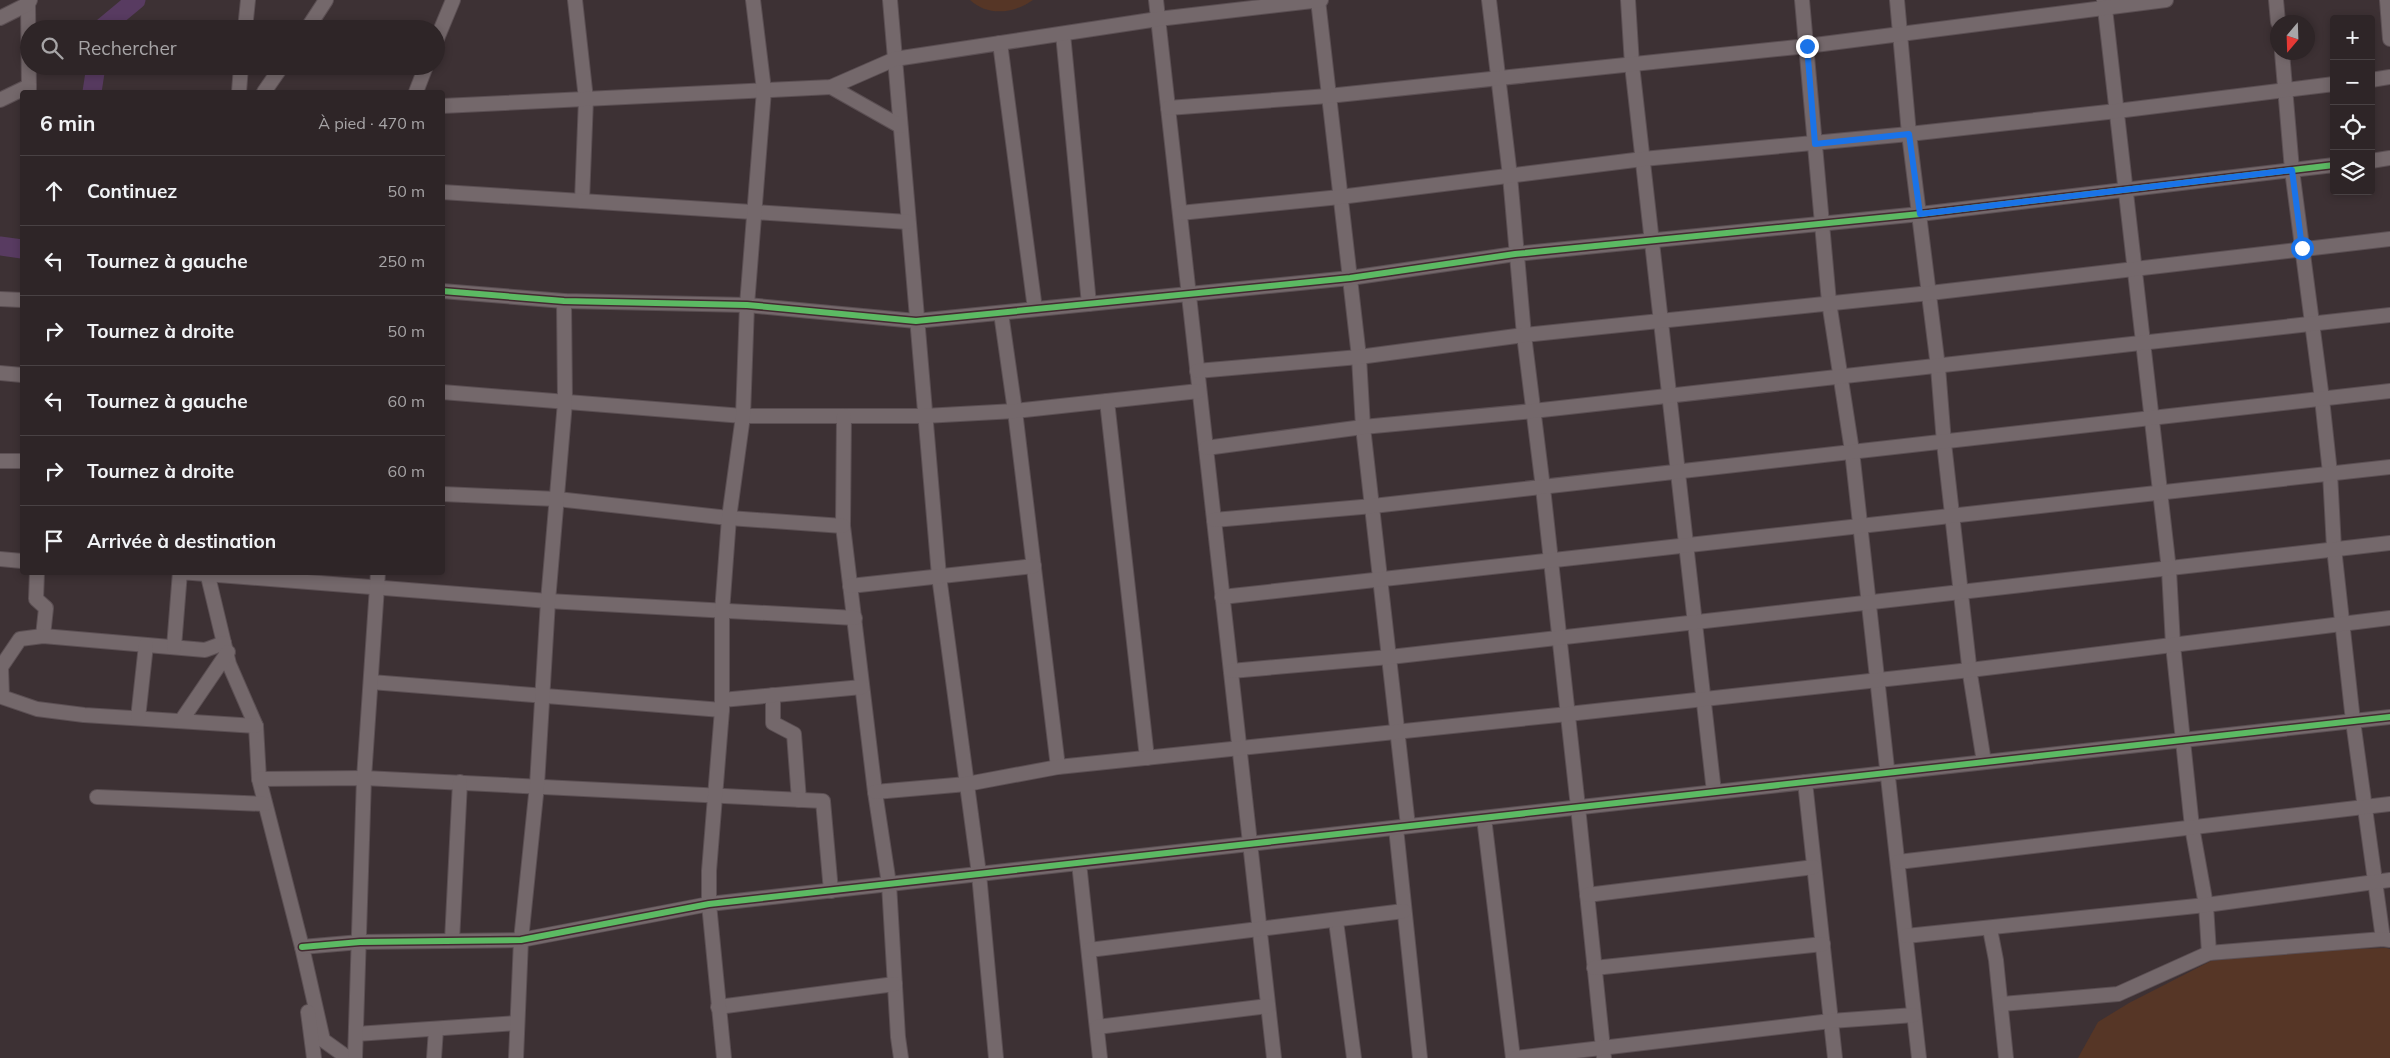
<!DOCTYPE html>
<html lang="fr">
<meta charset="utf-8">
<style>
body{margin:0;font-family:Mulish,sans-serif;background:#3a3133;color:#f1f3f6}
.controls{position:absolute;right:15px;top:15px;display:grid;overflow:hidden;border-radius:5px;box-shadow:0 2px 8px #0003}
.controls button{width:45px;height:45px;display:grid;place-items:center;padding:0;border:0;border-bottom:1px solid #494244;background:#2e2527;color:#f1f3f6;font:25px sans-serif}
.compass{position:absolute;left:2270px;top:15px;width:45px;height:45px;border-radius:50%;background:#2e2527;box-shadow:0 2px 8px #0003;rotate:199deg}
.stop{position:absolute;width:15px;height:15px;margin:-11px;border:4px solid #1a73e8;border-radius:50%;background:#fff}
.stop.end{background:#1a73e8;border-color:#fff;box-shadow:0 1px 5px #0008}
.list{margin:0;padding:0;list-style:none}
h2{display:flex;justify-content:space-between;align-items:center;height:65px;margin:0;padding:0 20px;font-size:21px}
h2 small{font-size:16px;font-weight:400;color:#a7a5a7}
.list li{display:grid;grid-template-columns:32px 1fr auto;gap:15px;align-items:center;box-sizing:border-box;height:70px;padding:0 20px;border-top:1px solid #494244}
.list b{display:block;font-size:19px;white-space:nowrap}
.list em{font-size:16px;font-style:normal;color:#a7a5a7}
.icon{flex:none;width:28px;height:28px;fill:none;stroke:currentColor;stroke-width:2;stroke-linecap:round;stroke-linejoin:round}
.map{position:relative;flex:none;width:2390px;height:1058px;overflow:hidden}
.search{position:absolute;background:#2e2527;box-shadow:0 2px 8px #0003;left:20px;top:20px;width:425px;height:55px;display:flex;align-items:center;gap:12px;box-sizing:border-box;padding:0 18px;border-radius:28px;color:#a7a5a7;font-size:19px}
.panel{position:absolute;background:#2e2527;box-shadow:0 2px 8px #0003;left:20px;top:90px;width:425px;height:485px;border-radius:5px}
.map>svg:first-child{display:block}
.green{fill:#563626}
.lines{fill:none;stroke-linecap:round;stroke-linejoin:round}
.river{stroke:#583b61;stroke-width:19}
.minor-casing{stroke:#5b4f53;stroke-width:16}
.minor{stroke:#74686b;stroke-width:14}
.cycleway-casing{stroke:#432b31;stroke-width:9}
.cycleway{stroke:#5cba63;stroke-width:6}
.route{stroke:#1a73e8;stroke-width:6}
</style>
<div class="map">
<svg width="2390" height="1058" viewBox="0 0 2390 1058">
<rect width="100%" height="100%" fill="#3d3134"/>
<!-- green -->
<g class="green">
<path d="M970,0H1033C1015,13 988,17 970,0Z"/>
<polygon points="2386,948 2390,949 2390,1058 2078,1058 2098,1022 2129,1003 2211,961 2296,951"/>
</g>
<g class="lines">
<!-- river -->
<g class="river">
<polyline points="101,29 136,0"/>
<polyline points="92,92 96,66"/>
<polyline points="0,246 22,249"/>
</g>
<defs>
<g id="minor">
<polyline points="575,0 586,99 582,201"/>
<polyline points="890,0 939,576 979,874 996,1058"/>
<polyline points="1156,0 1274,1058"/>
<polyline points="1318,0 1359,357 1363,427 1408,826"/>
<polyline points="1489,0 1510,176 1524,335 1543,488 1578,807 1604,1058"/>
<polyline points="1628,0 1632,65 1714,792"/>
<polyline points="1802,0 1829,302 1852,451 1919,1058"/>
<polyline points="1897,0 1909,134 1938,367 1944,443 1970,674 1984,762"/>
<polyline points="2104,0 2169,570 2173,645 2192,827 2206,905 2209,953"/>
<polyline points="2276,0 2278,22"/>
<polyline points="2387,0 2390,39"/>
<polyline points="28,4 29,92"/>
<polyline points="0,18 28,4 30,0"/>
<polyline points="245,29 248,0"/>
<polyline points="307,29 326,0"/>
<polyline points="1063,34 1089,304"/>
<polyline points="436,41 453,0"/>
<polyline points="1000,43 1035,309"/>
<polyline points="2282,52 2292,170 2322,399 2330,473 2334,548 2353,721 2383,939"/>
<polyline points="2371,80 2390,77"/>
<polyline points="831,87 900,126"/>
<polyline points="239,92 241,66"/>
<polyline points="264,92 282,66"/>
<polyline points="416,92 426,66"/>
<polyline points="0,100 29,86"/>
<polyline points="442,106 831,87 895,59 1158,19 1321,0"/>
<polyline points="1168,108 1328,96 1807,46 2166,0"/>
<polyline points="2371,161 2390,158"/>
<polyline points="442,192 908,222"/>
<polyline points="1180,213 1340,197 1643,159 1909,134 2117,111 2334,84"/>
<polyline points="442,291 564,301 747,305 916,321 1350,278 1515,254 1920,214 2334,165"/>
<polyline points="0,299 22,300"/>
<polyline points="1001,313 1015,411 1058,767"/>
<polyline points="1197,371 1359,357 1524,335 1930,293 2390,239"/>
<polyline points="0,373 22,375"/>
<polyline points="442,392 743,416 924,416 1015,411 1199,391"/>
<polyline points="1107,401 1147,758"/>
<polyline points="844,416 843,526 875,792 889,884 898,1037 901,1058"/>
<polyline points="1206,448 1363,427 1533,411 2390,315"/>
<polyline points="0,461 22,461"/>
<polyline points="442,494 557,499 729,518 843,526"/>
<polyline points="1214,520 1373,506 2390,391"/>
<polyline points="0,559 22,561"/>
<polyline points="37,572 36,599 46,608 43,636"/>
<polyline points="207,572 229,664 256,726 259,779 302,947 323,1040 348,1058"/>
<polyline points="850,586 1034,566"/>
<polyline points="1222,597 2390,467"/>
<polyline points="224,643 205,650 43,636 20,639 1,667 2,697 37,709 84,715 256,726"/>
<polyline points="174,647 180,572 548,601 855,618"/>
<polyline points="1231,671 1390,657 2390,543"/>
<polyline points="371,682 722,710"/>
<polyline points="773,695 773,723 794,734 799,800"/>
<polyline points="722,700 862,687"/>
<polyline points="138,718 146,645"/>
<polyline points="181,721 228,652"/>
<polyline points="259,779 364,778 823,801 831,891"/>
<polyline points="1805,782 1835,1058"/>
<polyline points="875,792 967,784 1058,767 1568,714 1970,670 2390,618"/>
<polyline points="97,797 265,804"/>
<polyline points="1484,818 1513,1058"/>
<polyline points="1396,828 1420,1058"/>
<polyline points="1898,862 2390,804"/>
<polyline points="1079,863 1100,1058"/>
<polyline points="1587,895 1814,867"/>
<polyline points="1336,921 1354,1058"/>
<polyline points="1990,929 1996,960 2006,1058"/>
<polyline points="1906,936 2206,905 2390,880"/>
<polyline points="452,941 460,782"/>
<polyline points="302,947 360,942 521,940 709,904 2390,717"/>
<polyline points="1089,950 1404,911"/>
<polyline points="1594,968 1823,944"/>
<polyline points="2002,1004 2118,994 2209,953 2383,939 2390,940"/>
<polyline points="718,1007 895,984"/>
<polyline points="308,1012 314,1058"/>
<polyline points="1097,1027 1268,1006"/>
<polyline points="356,1034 517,1023"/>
<polyline points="355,1058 364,778 378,572"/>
<polyline points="434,1058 436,1029"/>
<polyline points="516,1058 521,940 537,785 548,601 565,402 564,301"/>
<polyline points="724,1058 709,904 709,871 722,710 722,612 729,518 743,416 747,305 764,90 753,0"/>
<polyline points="1516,1058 1831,1021 1914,1015"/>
</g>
</defs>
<!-- minor casing -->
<use href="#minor" class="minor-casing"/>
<!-- minor -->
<use href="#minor" class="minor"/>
<defs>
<g id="cycleway">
<polyline points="442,291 564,301 747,305 916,321 1350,278 1515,254 1920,214 2334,165"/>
<polyline points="302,947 360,942 521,940 709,904 2390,717"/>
</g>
</defs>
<!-- cycleway casing -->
<use href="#cycleway" class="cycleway-casing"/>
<!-- cycleway -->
<use href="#cycleway" class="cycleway"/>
</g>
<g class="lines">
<!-- route -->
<polyline class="route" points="1807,46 1815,144 1909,134 1920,214 2292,170 2302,248"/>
</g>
</svg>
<div class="controls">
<button>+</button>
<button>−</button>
<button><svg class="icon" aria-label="locate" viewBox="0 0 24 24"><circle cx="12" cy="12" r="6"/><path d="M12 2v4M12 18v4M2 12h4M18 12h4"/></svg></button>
<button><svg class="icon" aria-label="layers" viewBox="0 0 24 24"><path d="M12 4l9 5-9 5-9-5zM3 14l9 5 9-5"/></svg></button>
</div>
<svg class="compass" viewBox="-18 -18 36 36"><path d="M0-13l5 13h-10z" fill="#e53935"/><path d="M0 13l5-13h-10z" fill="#a7a5a7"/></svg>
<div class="stop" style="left:2302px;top:248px"></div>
<div class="stop end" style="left:1807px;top:46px"></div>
<div class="search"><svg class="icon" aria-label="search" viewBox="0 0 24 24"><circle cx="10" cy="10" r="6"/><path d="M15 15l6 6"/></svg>Rechercher</div>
<section class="panel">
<h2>6 min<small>À pied · 470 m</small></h2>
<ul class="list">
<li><svg class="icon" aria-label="ahead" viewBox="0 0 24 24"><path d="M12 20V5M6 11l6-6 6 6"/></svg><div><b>Continuez</b></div><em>50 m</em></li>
<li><svg class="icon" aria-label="left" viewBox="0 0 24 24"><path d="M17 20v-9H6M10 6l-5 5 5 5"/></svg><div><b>Tournez à gauche</b></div><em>250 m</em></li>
<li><svg class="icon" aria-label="right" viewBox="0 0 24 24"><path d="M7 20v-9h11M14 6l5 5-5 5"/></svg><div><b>Tournez à droite</b></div><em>50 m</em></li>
<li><svg class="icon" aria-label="left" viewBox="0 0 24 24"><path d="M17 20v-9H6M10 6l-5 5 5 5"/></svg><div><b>Tournez à gauche</b></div><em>60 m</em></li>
<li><svg class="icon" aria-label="right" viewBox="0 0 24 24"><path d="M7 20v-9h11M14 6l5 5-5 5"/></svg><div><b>Tournez à droite</b></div><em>60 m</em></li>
<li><svg class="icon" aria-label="arrive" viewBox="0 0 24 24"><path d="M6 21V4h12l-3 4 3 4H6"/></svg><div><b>Arrivée à destination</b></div></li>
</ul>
</section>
</div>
